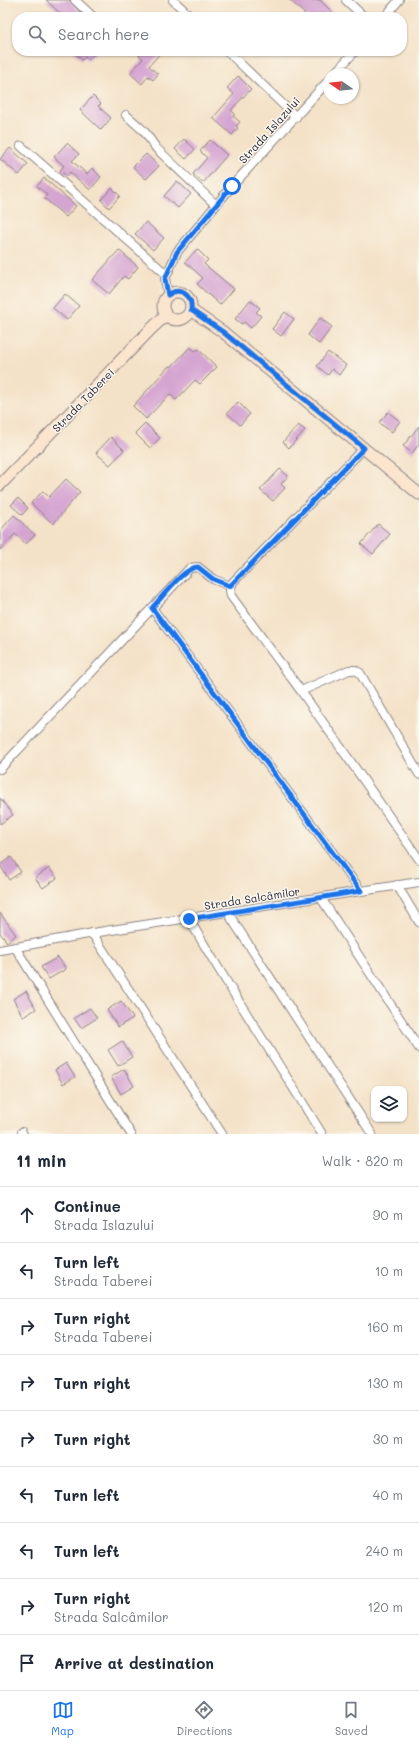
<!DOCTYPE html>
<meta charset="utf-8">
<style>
body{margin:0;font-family:Mali,sans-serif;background:#f6f6f7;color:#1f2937}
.controls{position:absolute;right:12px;bottom:12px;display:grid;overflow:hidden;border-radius:8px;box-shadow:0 1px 3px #0004}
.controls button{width:36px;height:36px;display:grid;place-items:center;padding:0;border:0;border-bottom:1px solid #e0e1e3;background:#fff;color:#1f2937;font:20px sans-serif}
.compass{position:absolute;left:323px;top:68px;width:36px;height:36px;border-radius:50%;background:#fff;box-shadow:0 1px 3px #0004;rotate:284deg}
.stop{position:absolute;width:12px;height:12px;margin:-9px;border:3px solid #1a73e8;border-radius:50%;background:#fff}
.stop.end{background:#1a73e8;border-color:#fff;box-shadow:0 1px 4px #0008}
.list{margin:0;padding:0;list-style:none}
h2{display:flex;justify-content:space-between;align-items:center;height:52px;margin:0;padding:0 16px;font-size:17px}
h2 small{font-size:13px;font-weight:400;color:#747a83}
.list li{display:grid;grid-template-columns:26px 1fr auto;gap:12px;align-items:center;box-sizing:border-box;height:56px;padding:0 16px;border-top:1px solid #e0e1e3}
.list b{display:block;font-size:15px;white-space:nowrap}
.list p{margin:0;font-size:13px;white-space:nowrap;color:#747a83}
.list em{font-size:13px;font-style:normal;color:#747a83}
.icon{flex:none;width:22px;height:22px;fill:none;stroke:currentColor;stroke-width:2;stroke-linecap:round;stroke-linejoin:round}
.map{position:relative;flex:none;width:419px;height:1134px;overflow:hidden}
.search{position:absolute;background:#fff;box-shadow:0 1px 3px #0004;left:12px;right:12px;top:12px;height:44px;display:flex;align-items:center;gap:10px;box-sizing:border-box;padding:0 14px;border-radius:16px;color:#747a83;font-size:15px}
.sheet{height:556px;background:#fff}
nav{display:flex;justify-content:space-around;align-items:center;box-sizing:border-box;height:56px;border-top:1px solid #e0e1e3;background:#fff;font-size:11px;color:#747a83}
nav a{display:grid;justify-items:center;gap:2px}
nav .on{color:#1a73e8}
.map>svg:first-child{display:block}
.building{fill:#d5a5d2}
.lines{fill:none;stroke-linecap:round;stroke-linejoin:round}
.street-casing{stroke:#8b8282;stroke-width:10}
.secondary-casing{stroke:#8b8282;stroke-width:13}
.street{stroke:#fff;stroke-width:8}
.secondary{stroke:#fce5cf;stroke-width:11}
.route{stroke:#1a73e8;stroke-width:5}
.labels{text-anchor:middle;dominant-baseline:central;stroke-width:3;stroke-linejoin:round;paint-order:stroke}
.street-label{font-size:11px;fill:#22223b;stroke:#fbf7ec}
</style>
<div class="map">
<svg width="419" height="1134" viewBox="0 0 419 1134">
<rect width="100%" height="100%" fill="#fbf7ec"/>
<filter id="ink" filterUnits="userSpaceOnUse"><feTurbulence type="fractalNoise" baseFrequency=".025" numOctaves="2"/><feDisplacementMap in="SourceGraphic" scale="8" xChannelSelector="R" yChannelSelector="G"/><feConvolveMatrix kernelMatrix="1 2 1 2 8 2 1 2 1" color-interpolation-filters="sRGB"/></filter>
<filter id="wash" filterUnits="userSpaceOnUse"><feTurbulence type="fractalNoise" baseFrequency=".012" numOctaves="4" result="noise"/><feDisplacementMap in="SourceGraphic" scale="16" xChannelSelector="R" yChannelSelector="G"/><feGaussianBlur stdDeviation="0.9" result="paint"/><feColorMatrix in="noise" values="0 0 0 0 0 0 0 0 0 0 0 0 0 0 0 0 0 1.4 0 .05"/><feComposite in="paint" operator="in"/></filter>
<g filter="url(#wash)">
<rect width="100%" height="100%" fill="#f4e2c8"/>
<g id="blocks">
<!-- building -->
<g class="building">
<polygon points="46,0 69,0 82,14 79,17 64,17"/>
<polygon points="290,0 320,0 332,12 327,17 308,17"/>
<polygon points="73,51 97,51 88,60 85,57 82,60"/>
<polygon points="143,51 162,51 149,66 158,74 153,80 148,76 142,84 130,73 143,59 139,55"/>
<polygon points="238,76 251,89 231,110 235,114 233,116 240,122 236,126 238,128 232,135 213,118 234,94 227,88"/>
<polygon points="93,96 101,104 98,106 111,118 101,130 80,110"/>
<polygon points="184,139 195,149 186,159 175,149"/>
<polygon points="210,140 227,155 203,183 193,174 207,158 200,151"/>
<polygon points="67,143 79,154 72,161 87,174 92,168 101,177 90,190 70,172 67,176 60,170 64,166 54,157"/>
<polygon points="10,148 28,164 19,175 0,159"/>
<polygon points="146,154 159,166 146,179 133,167"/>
<polygon points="44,178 76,206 66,217 44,198 47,195 37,186"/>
<polygon points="177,181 191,194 178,208 164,196"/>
<polygon points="112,188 120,196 109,208 101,200"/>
<polygon points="146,222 164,238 153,250 135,234"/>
<polygon points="197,249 208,260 204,264 234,289 220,305 197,284 203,278 185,262"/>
<polygon points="119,250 138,267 128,279 124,276 109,294 92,280"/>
<polygon points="65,294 79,306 67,320 53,308"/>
<polygon points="250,300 260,308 256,312 261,316 251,328 244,322 242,324 235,319"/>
<polygon points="285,312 294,319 281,336 272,329"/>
<polygon points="320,318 332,327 319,344 308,335"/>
<polygon points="190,347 195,351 198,349 217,367 200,384 195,380 176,400 170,394 146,419 133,406 169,366 171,367"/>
<polygon points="328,352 346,365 339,375 332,369 328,375 317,366"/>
<polygon points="238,402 250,414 240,425 227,413"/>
<polygon points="388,412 400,421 392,432 379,423"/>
<polygon points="145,423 160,438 150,448 135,433"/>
<polygon points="298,425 305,430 289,448 283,442"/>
<polygon points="419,426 419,444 412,453 403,446"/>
<polygon points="111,437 124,450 110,465 96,453"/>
<polygon points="280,469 288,476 281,484 285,488 273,501 260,490"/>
<polygon points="66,479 80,492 53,524 31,503 43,491 49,497"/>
<polygon points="18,498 28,508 22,515 11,505"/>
<polygon points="14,515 35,535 26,544 15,534 0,550 0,531"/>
<polygon points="378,524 390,534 373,554 361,544"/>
<polygon points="0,798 13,815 0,824"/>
<polygon points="11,857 21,872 9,880 0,865"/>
<polygon points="49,868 57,878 43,888 35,878"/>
<polygon points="0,913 16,935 7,942 0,933"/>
<polygon points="58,957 66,969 49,979 41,967"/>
<polygon points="26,991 36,1009 23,1017 13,999"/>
<polygon points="121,1001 133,1018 118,1027 107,1010"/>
<polygon points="90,1008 97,1018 81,1028 74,1018"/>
<polygon points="122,1041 132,1057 118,1066 108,1050"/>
<polygon points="66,1063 75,1077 63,1084 55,1070"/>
<polygon points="124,1069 134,1086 121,1094 111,1077"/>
</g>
</g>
</g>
<g filter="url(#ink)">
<use href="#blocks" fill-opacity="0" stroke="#8b8282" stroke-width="1"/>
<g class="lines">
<defs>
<g id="street">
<polyline points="75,0 93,17"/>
<polyline points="173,0 191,17"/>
<polyline points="346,0 364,17"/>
<polyline points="385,17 399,0"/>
<polyline points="227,51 296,117"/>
<polyline points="334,74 355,51"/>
<polyline points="126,115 144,131 156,148 216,205"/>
<polyline points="21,146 166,274"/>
<polyline points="168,295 165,279 177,252 232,186 329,80"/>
<polyline points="364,448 233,582 230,590 231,596 301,691 419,859"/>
<polyline points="152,608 361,891"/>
<polyline points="301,691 349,670 355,670 360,673 419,774"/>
<polyline points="0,769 190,568 198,567 213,579 230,586"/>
<polyline points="397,885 419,922"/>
<polyline points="321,898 419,1048"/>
<polyline points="228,913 372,1134"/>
<path d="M189,919C231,992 278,1062 322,1134"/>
<polyline points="92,933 222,1134"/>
<polyline points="15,947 131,1134"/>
<polyline points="0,950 99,932 419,882"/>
<polyline points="22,1132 23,1134"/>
</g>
<g id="secondary">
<circle cx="177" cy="306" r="14"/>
<polyline points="191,310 223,332 419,494"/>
<polyline points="0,485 151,329 166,315"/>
</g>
</defs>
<!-- street casing -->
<use href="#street" class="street-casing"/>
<!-- secondary casing -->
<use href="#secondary" class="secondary-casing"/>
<!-- street -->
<use href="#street" class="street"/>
<!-- secondary -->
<use href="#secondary" class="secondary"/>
</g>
</g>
<g class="lines" filter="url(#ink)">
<!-- route -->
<path class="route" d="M189,919L361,891L152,608C161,599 185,566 198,567L213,579L230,586L364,448L223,332L191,310C193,295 180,286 168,295L165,279L177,252L232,186"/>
</g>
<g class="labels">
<!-- street labels -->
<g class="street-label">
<text transform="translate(269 130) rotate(-48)">Strada Islazului</text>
<text transform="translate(83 400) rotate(-46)">Strada Taberei</text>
<text transform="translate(252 898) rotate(-9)">Strada Salcâmilor</text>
</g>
</g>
</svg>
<div class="controls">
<button><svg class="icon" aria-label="layers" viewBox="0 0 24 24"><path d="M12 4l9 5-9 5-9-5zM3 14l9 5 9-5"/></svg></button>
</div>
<svg class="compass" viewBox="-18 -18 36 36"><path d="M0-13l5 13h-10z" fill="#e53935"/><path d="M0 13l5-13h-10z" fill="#747a83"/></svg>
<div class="stop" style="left:232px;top:186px"></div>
<div class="stop end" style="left:189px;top:919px"></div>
<div class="search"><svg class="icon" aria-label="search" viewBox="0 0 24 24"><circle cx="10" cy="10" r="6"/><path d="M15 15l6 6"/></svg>Search here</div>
</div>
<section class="sheet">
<h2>11 min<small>Walk · 820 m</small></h2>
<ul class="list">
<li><svg class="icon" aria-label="ahead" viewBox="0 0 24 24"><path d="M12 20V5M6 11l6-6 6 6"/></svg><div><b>Continue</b><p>Strada Islazului</p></div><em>90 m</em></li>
<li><svg class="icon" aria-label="left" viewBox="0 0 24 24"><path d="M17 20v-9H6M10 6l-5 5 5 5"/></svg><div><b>Turn left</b><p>Strada Taberei</p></div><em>10 m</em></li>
<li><svg class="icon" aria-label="right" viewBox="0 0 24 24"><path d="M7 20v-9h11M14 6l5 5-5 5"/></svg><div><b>Turn right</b><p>Strada Taberei</p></div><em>160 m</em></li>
<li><svg class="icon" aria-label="right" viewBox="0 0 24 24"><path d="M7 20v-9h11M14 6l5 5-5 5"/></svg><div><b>Turn right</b></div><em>130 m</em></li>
<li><svg class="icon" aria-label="right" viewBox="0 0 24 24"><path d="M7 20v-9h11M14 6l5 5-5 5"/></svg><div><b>Turn right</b></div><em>30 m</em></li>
<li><svg class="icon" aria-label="left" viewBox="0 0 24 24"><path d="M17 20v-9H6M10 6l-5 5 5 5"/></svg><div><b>Turn left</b></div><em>40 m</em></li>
<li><svg class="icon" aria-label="left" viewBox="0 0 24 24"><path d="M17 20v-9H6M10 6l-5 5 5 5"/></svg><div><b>Turn left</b></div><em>240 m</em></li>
<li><svg class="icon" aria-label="right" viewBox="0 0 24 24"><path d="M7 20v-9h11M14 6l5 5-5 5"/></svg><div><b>Turn right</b><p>Strada Salcâmilor</p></div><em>120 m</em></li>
<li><svg class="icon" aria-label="arrive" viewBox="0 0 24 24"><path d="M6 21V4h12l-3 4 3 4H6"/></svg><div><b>Arrive at destination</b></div></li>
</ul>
</section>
<nav>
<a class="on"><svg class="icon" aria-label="map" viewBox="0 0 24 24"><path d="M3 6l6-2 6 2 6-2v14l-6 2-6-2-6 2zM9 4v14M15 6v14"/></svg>Map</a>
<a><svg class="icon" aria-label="directions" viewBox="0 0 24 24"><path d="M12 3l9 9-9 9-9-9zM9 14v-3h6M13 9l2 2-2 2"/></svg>Directions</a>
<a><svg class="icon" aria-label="saved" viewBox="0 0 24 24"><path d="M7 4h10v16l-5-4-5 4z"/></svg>Saved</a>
</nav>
